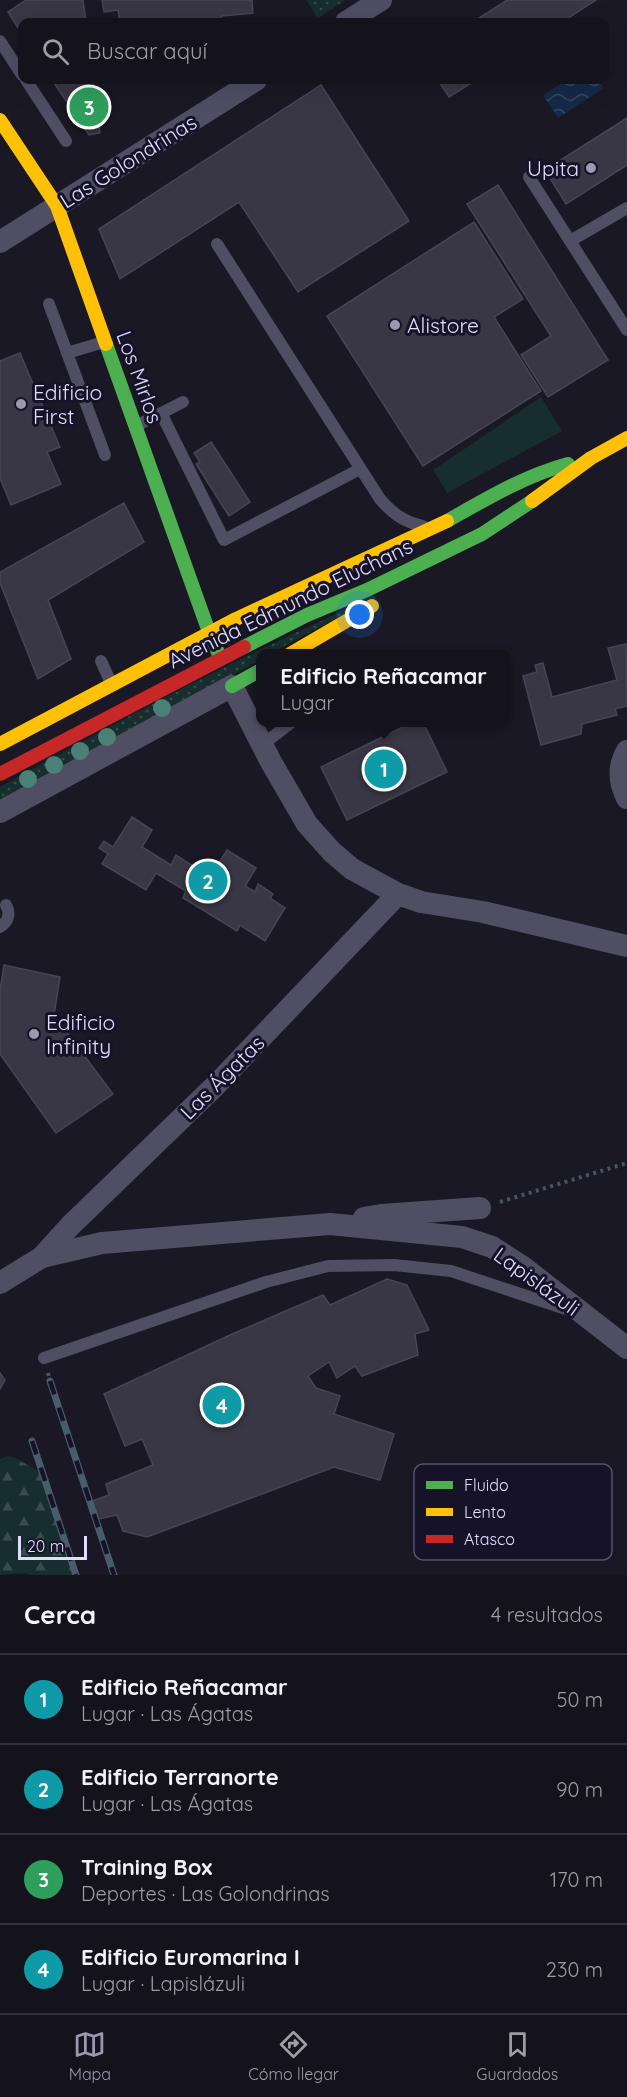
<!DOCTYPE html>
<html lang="es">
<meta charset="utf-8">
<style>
body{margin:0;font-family:Quicksand,sans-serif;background:#212028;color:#f1f3f6}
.scale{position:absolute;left:18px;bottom:15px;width:69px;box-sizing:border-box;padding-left:6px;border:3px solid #e0defc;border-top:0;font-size:16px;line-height:21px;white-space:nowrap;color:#e0defc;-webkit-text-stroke:4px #161329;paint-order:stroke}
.you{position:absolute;left:360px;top:615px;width:21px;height:21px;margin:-15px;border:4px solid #fff;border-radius:50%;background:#1a73e8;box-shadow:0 0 0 9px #1a73e833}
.badge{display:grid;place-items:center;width:39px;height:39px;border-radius:50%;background:#9b99b0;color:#fff;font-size:20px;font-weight:700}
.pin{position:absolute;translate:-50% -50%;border:3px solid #fff;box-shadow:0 2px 6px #0006}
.popup{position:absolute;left:256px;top:649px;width:255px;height:78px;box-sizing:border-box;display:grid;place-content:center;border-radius:12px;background:#14121b;filter:drop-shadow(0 2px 4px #0005);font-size:20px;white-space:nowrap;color:#9d9ea3}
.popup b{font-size:22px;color:#f1f3f6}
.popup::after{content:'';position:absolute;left:50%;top:100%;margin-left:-12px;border:12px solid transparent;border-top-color:#14121b}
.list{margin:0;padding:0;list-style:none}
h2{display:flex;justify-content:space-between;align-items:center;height:78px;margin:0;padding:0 24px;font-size:26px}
h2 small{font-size:20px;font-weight:400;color:#9d9ea3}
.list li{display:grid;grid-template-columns:39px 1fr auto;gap:18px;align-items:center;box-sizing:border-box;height:90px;padding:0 24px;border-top:2px solid #33323a}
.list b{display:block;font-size:22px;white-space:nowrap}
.list p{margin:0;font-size:20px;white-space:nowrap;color:#9d9ea3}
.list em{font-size:20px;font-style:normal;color:#9d9ea3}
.icon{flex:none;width:33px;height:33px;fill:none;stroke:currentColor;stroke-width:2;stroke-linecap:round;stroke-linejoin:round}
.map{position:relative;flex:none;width:627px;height:1575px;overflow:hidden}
.search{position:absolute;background:#14121b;box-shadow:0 6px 24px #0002;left:18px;right:18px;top:18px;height:66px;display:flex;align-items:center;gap:15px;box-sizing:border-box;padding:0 21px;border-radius:12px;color:#9d9ea3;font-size:22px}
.sheet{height:438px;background:#14121b}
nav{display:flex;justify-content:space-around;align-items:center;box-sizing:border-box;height:84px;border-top:2px solid #33323a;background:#14121b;font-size:16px;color:#9d9ea3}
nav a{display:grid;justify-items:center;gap:3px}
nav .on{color:#9b99b0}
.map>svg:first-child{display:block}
.grass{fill:url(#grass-dots)}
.forest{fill:url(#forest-firs)}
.green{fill:#172e2e}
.water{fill:url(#water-waves)}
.building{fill:#393745;stroke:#474456;stroke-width:1.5}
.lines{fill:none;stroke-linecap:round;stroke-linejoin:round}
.path{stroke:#495460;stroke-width:4;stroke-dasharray:3 4.5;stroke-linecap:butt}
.lane{stroke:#4f4e63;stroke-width:12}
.street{stroke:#4f4e63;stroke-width:22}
.fast{stroke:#4caf50;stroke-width:14}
.slow{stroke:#ffc107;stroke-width:14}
.jam{stroke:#c62828;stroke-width:14}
.rail-casing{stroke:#495c6a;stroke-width:7}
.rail{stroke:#161329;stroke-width:4.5;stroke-dasharray:14;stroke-linecap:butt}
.tree{fill:#4a8075}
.poi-dot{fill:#9b99b0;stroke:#161329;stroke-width:2}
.labels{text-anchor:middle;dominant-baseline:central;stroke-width:6;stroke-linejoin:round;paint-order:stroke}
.street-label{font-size:21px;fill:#e0defc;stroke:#161329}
.poi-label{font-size:21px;fill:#e0defc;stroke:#161329;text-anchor:start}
.key{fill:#161329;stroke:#535068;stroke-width:1.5}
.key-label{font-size:16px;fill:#e0defc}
</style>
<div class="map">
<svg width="627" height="1575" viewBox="0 0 627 1575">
<defs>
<pattern id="grass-dots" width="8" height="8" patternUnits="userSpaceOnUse" patternTransform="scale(1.5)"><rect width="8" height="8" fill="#172e2e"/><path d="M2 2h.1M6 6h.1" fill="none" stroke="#384c4d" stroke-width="1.8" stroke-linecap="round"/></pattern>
<pattern id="forest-firs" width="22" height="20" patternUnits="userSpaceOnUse" patternTransform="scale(1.5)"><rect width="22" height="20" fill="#172e2e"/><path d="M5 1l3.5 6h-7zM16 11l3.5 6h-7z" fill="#384c4d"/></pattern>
<pattern id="water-waves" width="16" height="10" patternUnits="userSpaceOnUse" patternTransform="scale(1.5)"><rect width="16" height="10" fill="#152a47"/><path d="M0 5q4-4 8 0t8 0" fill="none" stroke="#374862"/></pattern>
</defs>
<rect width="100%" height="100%" fill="#1a1824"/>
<!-- grass -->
<g class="grass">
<polygon points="306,0 345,0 318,18"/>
<path d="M383,593L271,653L261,654V659L0,802V787C125,717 252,650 383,593Z"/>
</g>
<!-- forest -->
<polygon class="forest" points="8,1456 15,1458 44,1474 49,1479 53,1496 66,1533 70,1556 77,1575 32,1575 23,1573 0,1575 0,1459"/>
<!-- green -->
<polygon class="green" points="541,397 562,431 447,493 433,470"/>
<!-- water -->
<polygon class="water" points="567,80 599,80 604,88 558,118 543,95"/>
<!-- building -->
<g class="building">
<polygon points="26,0 83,0 86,22 22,22 22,34 8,12"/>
<polygon points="102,0 252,0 253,13 222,16 219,22 120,22 118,10 104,12"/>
<polygon points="507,0 596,0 562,22 473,22"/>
<polygon points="52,80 93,80 100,133 89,135"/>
<polygon points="438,80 476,80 449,97"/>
<polygon points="321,85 409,221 298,292 239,202 120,279 99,229"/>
<polygon points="627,118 627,165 566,204 545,170"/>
<polygon points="498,185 608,360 548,397 521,355 551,336 467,204"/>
<polygon points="474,222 523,299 494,317 541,391 423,466 327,316"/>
<polygon points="20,353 60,447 47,452 61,484 11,505 0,478 0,361"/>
<polygon points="211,442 250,502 229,516 196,464 200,462 194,453"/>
<polygon points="124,503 144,542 48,600 71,659 38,679 0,583 0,572"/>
<polygon points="626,644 627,706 615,709 617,715 582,724 581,734 541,745 523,676 537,672 535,665 543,663 552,697 617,680 608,648"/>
<polygon points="413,722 423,722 447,772 347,820 321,767"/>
<polygon points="132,817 152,830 142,847 171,865 176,855 210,877 227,850 256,868 245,886 255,892 258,884 273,894 270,898 285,908 265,941 240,925 237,931 183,898 186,891 156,873 146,890 102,864 108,854 99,848 104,841 113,847"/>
<polygon points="4,965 60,977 54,1015 113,1094 56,1133 0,1054 0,991"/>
<polygon points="387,1279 407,1285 429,1330 415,1334 418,1355 362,1376 355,1366 337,1378 329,1362 308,1376 316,1388 340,1396 334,1414 394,1434 380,1480 334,1467 147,1537 123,1531 117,1515 99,1519 92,1501 109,1495 106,1484 153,1465 142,1439 125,1446 104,1394 230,1335 323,1295 330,1305"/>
<polygon points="0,1373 5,1380 0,1389"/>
</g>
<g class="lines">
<!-- path -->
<g class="path">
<polyline points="500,1202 627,1163"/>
<polyline points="48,1373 50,1381"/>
</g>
<!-- lane -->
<g class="lane">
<polyline points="0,41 22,75"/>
<polyline points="26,80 66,141"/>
<polyline points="529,177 570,241"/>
<polyline points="627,208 570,241 627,330"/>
<path d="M217,244L380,499C393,514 404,522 423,526"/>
<polyline points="49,304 105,455"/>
<polyline points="67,353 104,342"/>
<polyline points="161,413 224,540 360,469"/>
<polyline points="136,426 183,402"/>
<polyline points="101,661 111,683"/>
<polyline points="262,745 292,722"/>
<path d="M0,927C8,922 11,914 6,905"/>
<polyline points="44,1358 266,1282 328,1266 394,1265 451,1271 569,1310"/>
</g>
<!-- street -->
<g class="street">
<polyline points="346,22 381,0"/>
<polyline points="0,242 256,80"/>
<path d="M627,751C618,766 619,782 627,798"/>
<polyline points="0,812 232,686 271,762 307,824 332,852 352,869 398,894 421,902 483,912 627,946"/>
<polyline points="364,1218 381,1215 480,1208"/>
<polyline points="42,1257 102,1243 330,1224 462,1237 492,1247 523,1267 627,1348"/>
<polyline points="0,1283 42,1257 71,1225 216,1085 398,894"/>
</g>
<!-- fast -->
<g class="fast">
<polyline points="106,344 209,632 220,657"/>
<path d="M447,521C486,499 524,476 568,464"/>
<polyline points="244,647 307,615 367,590 482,534 532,501"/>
<polyline points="232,686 261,670"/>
</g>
<!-- slow -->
<g class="slow">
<polyline points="0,120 57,206 106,344"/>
<polyline points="532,501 591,458 627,438"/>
<polyline points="290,654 372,606"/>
<polyline points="0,744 236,619 447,521"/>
</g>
<!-- jam -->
<polyline class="jam" points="0,774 244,647"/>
<defs>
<g id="rail">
<polyline points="50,1381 114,1575"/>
<polyline points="32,1441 76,1575"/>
</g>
</defs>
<!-- rail casing -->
<use href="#rail" class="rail-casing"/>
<!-- rail -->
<use href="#rail" class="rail"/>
</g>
<!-- trees -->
<g class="tree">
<circle cx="162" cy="708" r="9"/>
<circle cx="107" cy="737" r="9"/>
<circle cx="80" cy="751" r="9"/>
<circle cx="54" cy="765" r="9"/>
<circle cx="28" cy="779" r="9"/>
</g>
<!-- markers -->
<g class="poi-dot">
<circle cx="591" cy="168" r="6"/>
<circle cx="395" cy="325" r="6"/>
<circle cx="21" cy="404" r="6"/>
<circle cx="34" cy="1034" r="6"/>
</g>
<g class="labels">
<!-- street labels -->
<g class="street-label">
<text transform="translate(128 161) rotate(-32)">Las Golondrinas</text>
<text transform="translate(140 377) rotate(70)">Los Mirlos</text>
<text transform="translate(290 603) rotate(-26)">Avenida Edmundo Eluchans</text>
<text transform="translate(222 1077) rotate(-45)">Las Ágatas</text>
<text transform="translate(537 1281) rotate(36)">Lapislázuli</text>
</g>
<!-- poi labels -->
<g class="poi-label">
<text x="579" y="168" text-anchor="end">Upita</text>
<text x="407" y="325">Alistore</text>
<text x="33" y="392">Edificio<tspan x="33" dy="24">First</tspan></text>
<text x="46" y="1022">Edificio<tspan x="46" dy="24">Infinity</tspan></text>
</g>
</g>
<!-- legend -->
<rect x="414" y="1464" width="198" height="96" rx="9" class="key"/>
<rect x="426" y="1481" width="27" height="8" fill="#4caf50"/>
<rect x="426" y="1508" width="27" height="8" fill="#ffc107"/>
<rect x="426" y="1535" width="27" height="8" fill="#c62828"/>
<g class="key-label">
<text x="464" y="1491">Fluido</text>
<text x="464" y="1518">Lento</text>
<text x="464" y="1545">Atasco</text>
</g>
</svg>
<div class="scale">20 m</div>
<div class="you"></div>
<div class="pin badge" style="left:384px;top:769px;background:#0f9aa8">1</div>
<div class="popup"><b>Edificio Reñacamar</b>Lugar</div>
<div class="pin badge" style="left:208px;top:881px;background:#0f9aa8">2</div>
<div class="pin badge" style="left:89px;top:107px;background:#2e9e5b">3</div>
<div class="pin badge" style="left:222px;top:1405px;background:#0f9aa8">4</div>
<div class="search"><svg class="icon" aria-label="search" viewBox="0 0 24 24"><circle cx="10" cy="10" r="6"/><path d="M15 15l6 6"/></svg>Buscar aquí</div>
</div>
<section class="sheet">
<h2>Cerca<small>4 resultados</small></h2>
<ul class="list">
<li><span class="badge" style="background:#0f9aa8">1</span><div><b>Edificio Reñacamar</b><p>Lugar · Las Ágatas</p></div><em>50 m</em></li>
<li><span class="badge" style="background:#0f9aa8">2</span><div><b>Edificio Terranorte</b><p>Lugar · Las Ágatas</p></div><em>90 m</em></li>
<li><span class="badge" style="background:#2e9e5b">3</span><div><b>Training Box</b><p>Deportes · Las Golondrinas</p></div><em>170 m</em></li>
<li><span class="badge" style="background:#0f9aa8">4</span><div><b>Edificio Euromarina I</b><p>Lugar · Lapislázuli</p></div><em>230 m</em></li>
</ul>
</section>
<nav>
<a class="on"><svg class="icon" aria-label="map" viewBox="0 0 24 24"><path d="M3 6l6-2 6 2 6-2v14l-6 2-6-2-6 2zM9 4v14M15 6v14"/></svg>Mapa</a>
<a><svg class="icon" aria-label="directions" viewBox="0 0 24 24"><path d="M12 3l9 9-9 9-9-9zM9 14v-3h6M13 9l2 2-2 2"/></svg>Cómo llegar</a>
<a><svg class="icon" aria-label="saved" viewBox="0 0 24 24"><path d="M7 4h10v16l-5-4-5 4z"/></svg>Guardados</a>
</nav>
